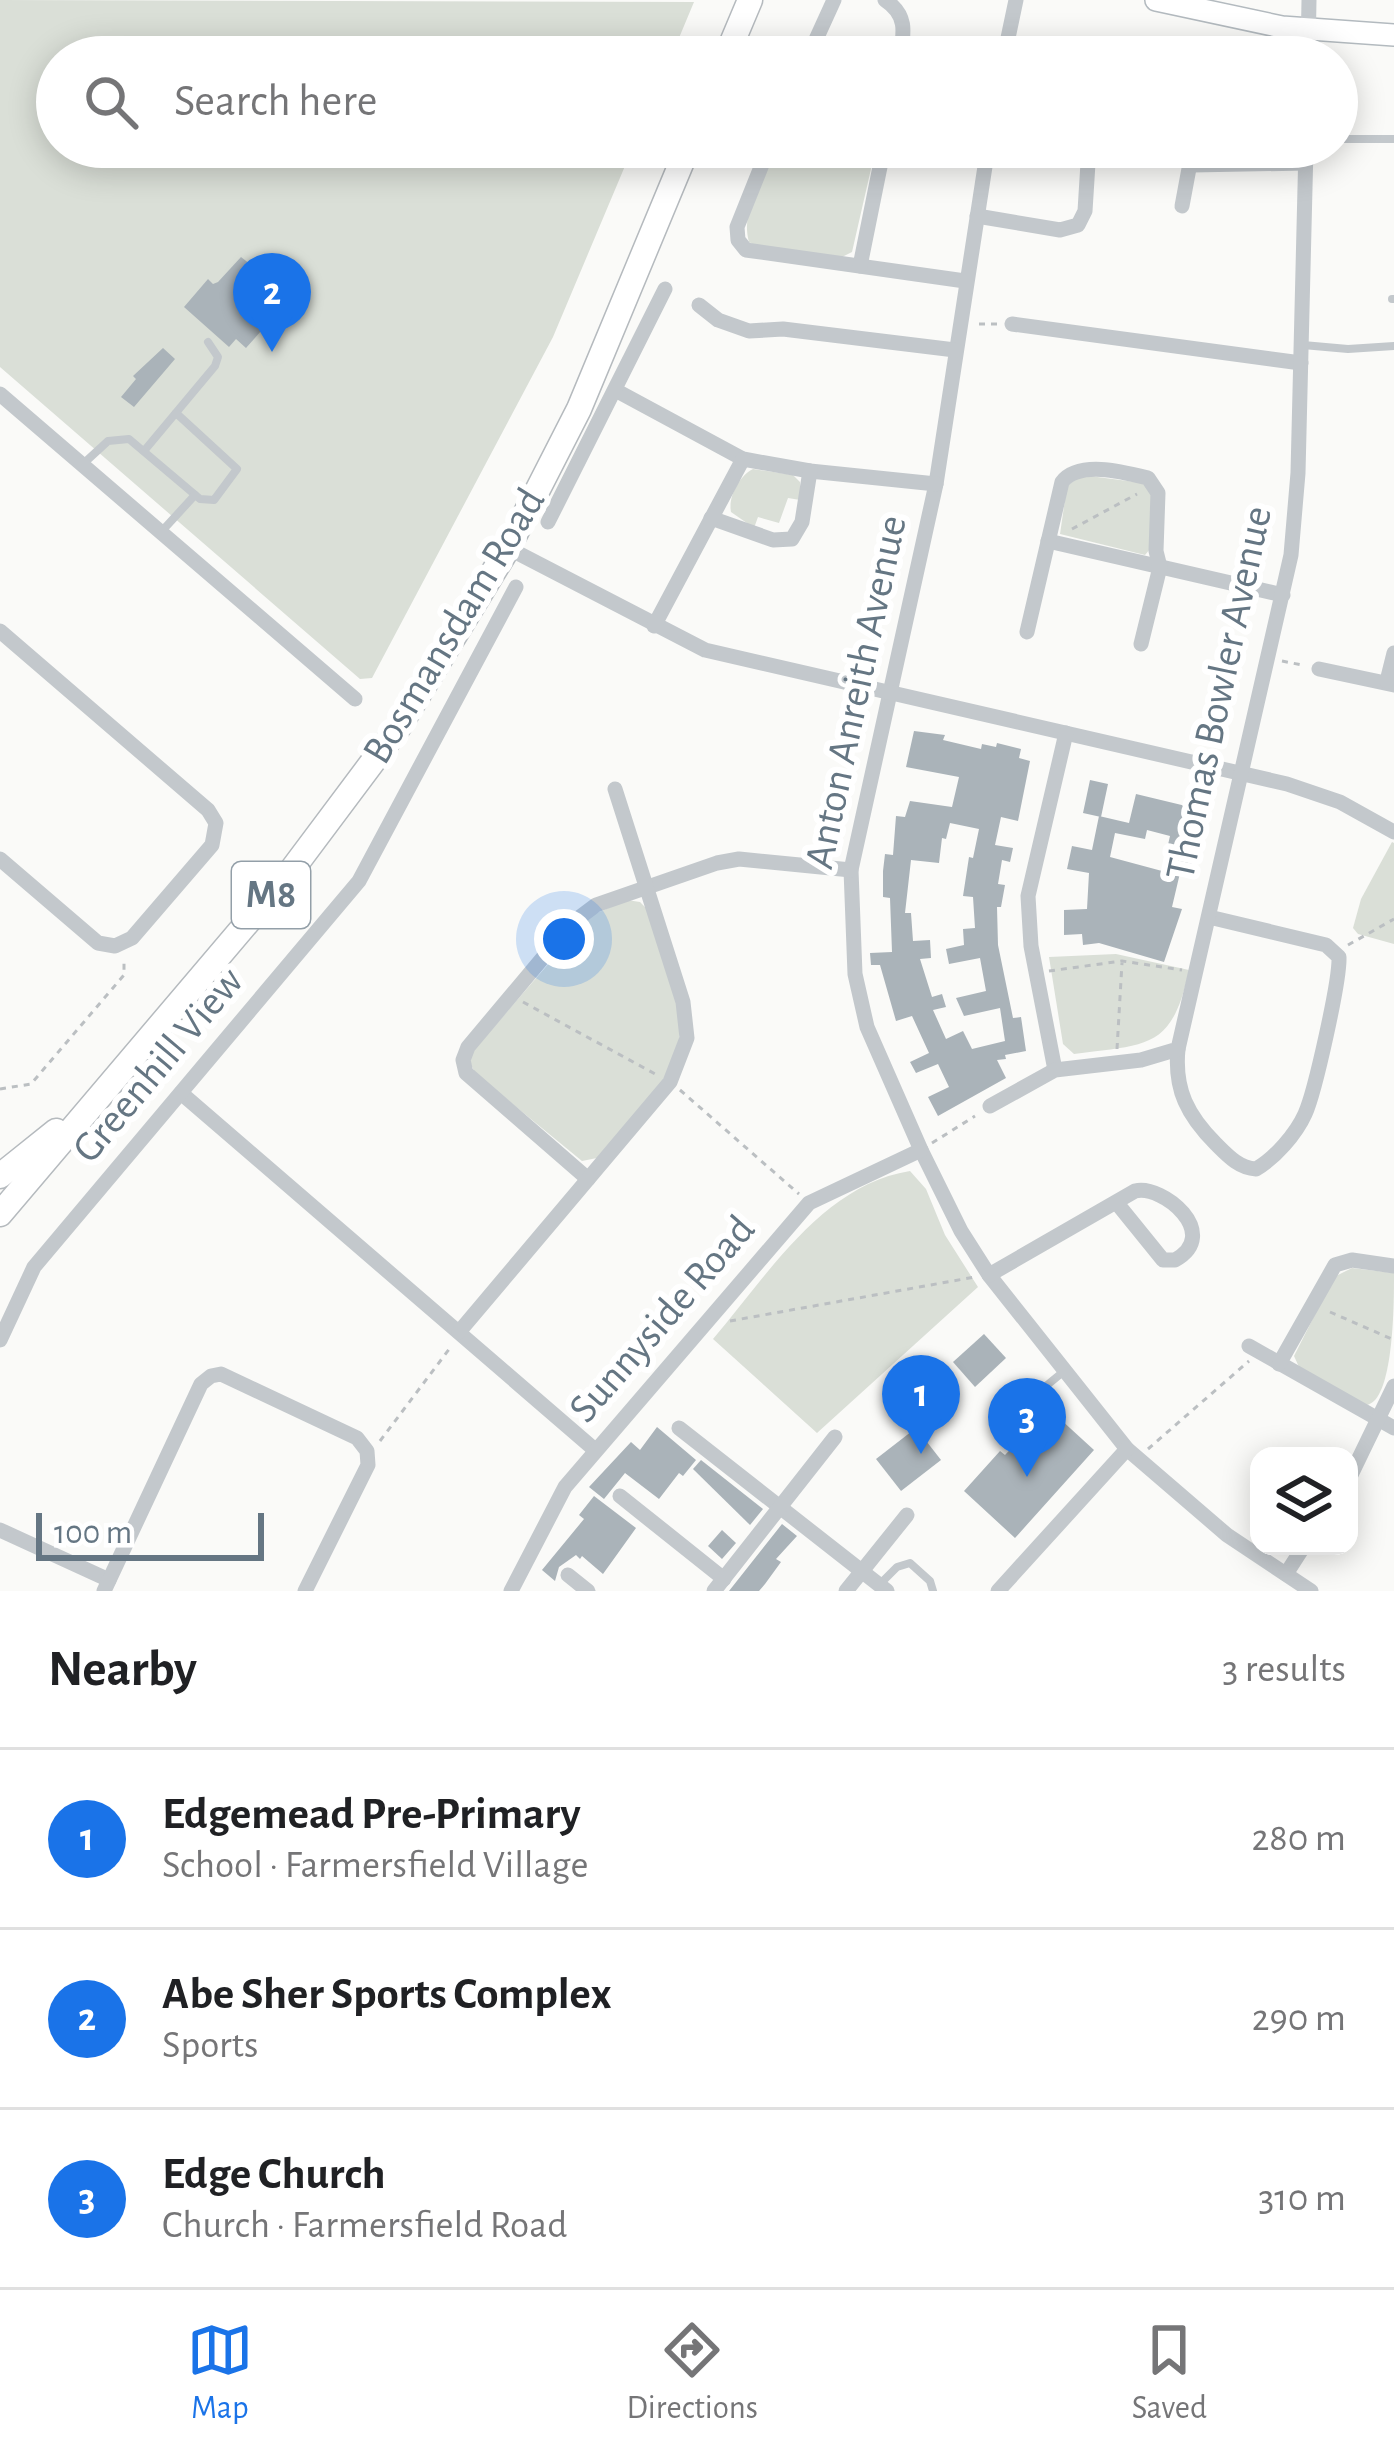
<!DOCTYPE html>
<meta charset="utf-8">
<style>
body{margin:0;font-family:"Alegreya Sans",sans-serif;background:#f2f2f2;color:#202124}
.controls{position:absolute;right:36px;bottom:36px;display:grid;overflow:hidden;border-radius:24px;box-shadow:0 6px 30px #0003}
.controls button{width:108px;height:108px;display:grid;place-items:center;padding:0;border:0;border-bottom:3px solid #e0e0e0;background:#fff;color:#202124;font:60px sans-serif}
.scale{position:absolute;left:36px;bottom:30px;width:228px;box-sizing:border-box;padding-left:12px;border:6px solid #657683;border-top:0;font-size:33px;line-height:42px;white-space:nowrap;color:#657683;-webkit-text-stroke:9px #fff;paint-order:stroke}
.you{position:absolute;left:564px;top:939px;width:42px;height:42px;margin:-30px;border:9px solid #fff;border-radius:50%;background:#1a73e8;box-shadow:0 0 0 18px #1a73e833}
.badge{display:grid;place-items:center;width:78px;height:78px;border-radius:50%;background:#1a73e8;color:#fff;font-size:39px;font-weight:700}
.pin{position:absolute;translate:-50% -99px;filter:drop-shadow(0 3px 6px #0008)}
.pin::after{content:'';position:absolute;top:63px;width:42px;height:36px;background:inherit;clip-path:polygon(0 0,100% 0,50% 100%)}
.list{margin:0;padding:0;list-style:none}
h2{display:flex;justify-content:space-between;align-items:center;height:156px;margin:0;padding:0 48px;font-size:51px}
h2 small{font-size:39px;font-weight:400;color:#757577}
.list li{display:grid;grid-template-columns:78px 1fr auto;gap:36px;align-items:center;box-sizing:border-box;height:180px;padding:0 48px;border-top:3px solid #e0e0e0}
.list b{display:block;font-size:45px;white-space:nowrap}
.list p{margin:0;font-size:39px;white-space:nowrap;color:#757577}
.list em{font-size:39px;font-style:normal;color:#757577}
.icon{flex:none;width:66px;height:66px;fill:none;stroke:currentColor;stroke-width:2;stroke-linecap:round;stroke-linejoin:round}
.map{position:relative;flex:none;width:1394px;height:1591px;overflow:hidden}
.search{position:absolute;background:#fff;box-shadow:0 6px 30px #0003;left:36px;right:36px;top:36px;height:132px;display:flex;align-items:center;gap:30px;box-sizing:border-box;padding:0 42px;border-radius:66px;color:#757577;font-size:45px}
.sheet{height:696px;background:#fff}
nav{display:flex;justify-content:space-around;align-items:center;box-sizing:border-box;height:168px;border-top:3px solid #e0e0e0;background:#fff;font-size:33px;color:#757577}
nav a{display:grid;justify-items:center;gap:6px}
nav .on{color:#1a73e8}
.map>svg:first-child{display:block}
.green{fill:#dadfd7}
.building{fill:#aab3b9;fill-rule:evenodd}
.lines{fill:none;stroke-linecap:round;stroke-linejoin:round}
.secondary-casing{stroke:#b3babf;stroke-width:24}
.primary-casing{stroke:#b5babe;stroke-width:27}
.path{stroke:#bbbfc2;stroke-width:3;stroke-dasharray:6 6;stroke-linecap:butt}
.lane{stroke:#c3c8cc;stroke-width:8}
.street{stroke:#c3c8cc;stroke-width:15}
.secondary{stroke:#fff;stroke-width:21}
.primary{stroke:#fff;stroke-width:24}
.labels{text-anchor:middle;dominant-baseline:central;stroke-width:12;stroke-linejoin:round;paint-order:stroke}
.shield{fill:#fff;stroke:#939fa8;stroke-width:3}
.shield-label{font-size:39px;font-weight:bold;fill:#657683}
.street-label{font-size:42px;fill:#657683;stroke:#fff}
</style>
<div class="map">
<svg width="1394" height="1591" viewBox="0 0 1394 1591">
<rect width="100%" height="100%" fill="#fafaf8"/>
<!-- green -->
<g class="green">
<polygon points="0,0 694,2 671,57 57,57 57,147 633,147 553,337 372,678 360,679 0,367"/>
<path d="M774,147H876L852,252L842,257L759,248L749,242C740,211 763,175 774,147Z"/>
<path d="M753,469L793,475L800,482V500L788,498L779,523L758,517L754,528L731,512C728,497 739,476 753,469Z"/>
<polygon points="1082,475 1143,483 1152,492 1150,549 1145,555 1060,534 1067,486"/>
<polygon points="1392,842 1394,843 1394,944 1358,934 1353,928 1361,899"/>
<path d="M627,900L640,902L647,909C658,945 680,989 680,1026C681,1078 628,1121 597,1158L582,1161L475,1073L470,1062L473,1051L590,916Z"/>
<path d="M1116,954L1189,970C1172,1050 1148,1044 1074,1054L1063,1044L1049,957Z"/>
<path d="M910,1171L926,1189L945,1235L978,1287L817,1433L713,1339C767,1276 822,1185 910,1171Z"/>
<path d="M1352,1268L1394,1273C1394,1302 1394,1402 1366,1405L1299,1367L1294,1356L1334,1277Z"/>
</g>
<!-- building -->
<g class="building">
<polygon points="241,257 269,279 247,306 268,323 246,348 236,339 229,347 184,307 208,279 213,284 218,282"/>
<polygon points="163,348 175,359 134,407 121,397 136,379 133,376"/>
<path d="M914,731L945,735L943,740L981,749L982,744L996,747L997,743L1021,749L1019,758L1030,761L1018,821L1001,817L995,845L1013,848L1010,862L1002,860L998,884L1005,885L1001,907H997L998,945L1013,1018L1021,1017L1026,1051L1005,1055L1006,1059L997,1060L1006,1078L938,1116L928,1097L949,1087L938,1064L916,1073L910,1062L929,1053L912,1016L896,1021L880,965H871L870,953L892,952L890,898L883,897V871L885,854L893,855L896,816L905,817L910,801L952,807L959,777L906,767ZM950,823L979,829L973,858L969,857L963,896L973,897L975,928L963,929L964,945L946,949L949,964L980,958L986,991L956,998L964,1016L1000,1008L1005,1041L972,1049L963,1031L946,1039L933,1010L946,1007L942,994L932,997L920,959L931,958L930,940L913,941L911,913H905L911,860L939,863L942,838L946,839Z"/>
<polygon points="1090,780 1108,784 1101,817 1083,813"/>
<path d="M1136,794L1190,807L1193,794L1208,797L1189,875L1180,873L1172,907L1182,909L1164,962L1099,943L1083,945L1082,934L1064,935V910L1087,909L1089,873L1067,869L1072,846L1092,850L1099,816L1129,823ZM1147,830L1170,836L1162,871L1110,857L1115,833L1145,839Z"/>
<polygon points="984,1334 1006,1358 975,1387 953,1362"/>
<polygon points="1042,1416 1052,1425 1059,1418 1094,1450 1015,1538 964,1491 1000,1451 1005,1455"/>
<polygon points="657,1427 696,1460 683,1476 679,1473 659,1499 625,1473 604,1499 589,1487 631,1442 640,1450"/>
<polygon points="916,1428 941,1460 901,1491 876,1459"/>
<polygon points="701,1460 763,1509 750,1525 693,1469"/>
<polygon points="594,1496 636,1528 603,1574 582,1556 580,1559 576,1555 559,1567 555,1581 542,1570 584,1519 579,1515"/>
<polygon points="782,1524 797,1536 776,1559 781,1562 765,1584 759,1591 729,1591"/>
<polygon points="722,1530 736,1543 722,1559 708,1546"/>
</g>
<g class="lines">
<defs>
<polyline id="secondary" points="1156,0 1282,27 1394,35"/>
<g id="primary">
<polyline points="726,57 750,0"/>
<polyline points="0,1176 56,1131"/>
<polyline points="0,1214 291,871 398,728 508,548 579,409 688,147"/>
</g>
</defs>
<!-- secondary casing -->
<use href="#secondary" class="secondary-casing"/>
<!-- primary casing -->
<use href="#primary" class="primary-casing"/>
<!-- path -->
<g class="path">
<polyline points="979,324 999,324"/>
<polyline points="1072,529 1137,494"/>
<polyline points="1282,661 1302,665"/>
<polyline points="1348,945 1394,919"/>
<polyline points="1049,971 1122,961 1182,970"/>
<polyline points="523,1002 657,1075"/>
<polyline points="1117,1049 1122,963"/>
<polyline points="0,1089 31,1084 124,975 124,959"/>
<polyline points="680,1090 799,1194"/>
<polyline points="932,1143 975,1116"/>
<polyline points="1330,1312 1394,1340"/>
<polyline points="730,1321 975,1277"/>
<polyline points="380,1441 450,1348"/>
<polyline points="1148,1449 1249,1361"/>
</g>
<!-- lane -->
<g class="lane">
<polyline points="1340,139 1394,139"/>
<polyline points="1392,299 1394,299"/>
<polyline points="1303,345 1348,349 1394,346"/>
<polyline points="144,451 215,366 218,357 208,342"/>
<polyline points="83,464 108,441 129,439 200,499 214,500 237,469 176,413"/>
<polyline points="162,531 195,495"/>
<polyline points="1012,1414 1063,1372"/>
<polyline points="880,1584 897,1567 910,1563 930,1581 933,1591"/>
</g>
<!-- street -->
<g class="street">
<path d="M885,0C908,15 904,33 900,57"/>
<polyline points="808,57 834,0"/>
<polyline points="1004,57 1016,0"/>
<polyline points="1308,57 1309,0"/>
<polyline points="769,147 737,227 738,240 746,250 965,281"/>
<polyline points="988,147 936,484 851,870 855,974 867,1027 921,1150 961,1231 989,1275 1127,1449 1227,1535 1311,1591"/>
<polyline points="1192,165 1306,163"/>
<polyline points="1182,206 1193,147"/>
<polyline points="977,216 1060,230 1078,225 1085,211 1089,147"/>
<polyline points="860,266 884,147"/>
<polyline points="699,305 718,320 749,331 783,329 955,350"/>
<polyline points="1012,324 1301,363"/>
<polyline points="617,391 743,459 810,471 936,484"/>
<polyline points="0,394 355,699"/>
<polyline points="711,518 773,540 792,539 802,522 810,471"/>
<polyline points="548,522 665,289"/>
<polyline points="1048,541 1283,595"/>
<polyline points="508,548 705,650 1287,784 1340,802 1394,832"/>
<polyline points="654,626 743,459"/>
<polyline points="0,631 208,810 216,823 212,845 132,938 115,946 98,943 0,859"/>
<path d="M1027,632L1062,482C1079,460 1124,472 1148,478L1158,493L1156,551L1160,567L1141,644"/>
<polyline points="1319,669 1394,685"/>
<polyline points="1387,681 1394,653"/>
<path d="M1178,1049C1174,1090 1188,1116 1216,1144C1228,1156 1239,1168 1256,1169C1275,1158 1296,1134 1305,1114C1315,1092 1340,980 1339,957L1326,945L1209,917"/>
<polyline points="1055,1070 1031,946 1028,896 1066,733"/>
<polyline points="181,1093 595,1450"/>
<polyline points="990,1106 1055,1070 1141,1060 1178,1049 1291,555 1298,473 1306,147"/>
<polyline points="588,1179 466,1073 463,1060 468,1047 572,923 596,905 717,863 739,859 851,870"/>
<path d="M989,1275L1135,1191C1163,1184 1222,1234 1175,1260H1163L1116,1202"/>
<polyline points="459,1332 670,1082 687,1038 683,1002 615,789"/>
<polyline points="0,1340 34,1267 359,881 516,587"/>
<polyline points="1249,1346 1394,1428"/>
<polyline points="1279,1364 1335,1265 1352,1260 1394,1266"/>
<polyline points="679,1428 887,1591"/>
<polyline points="1349,1479 1394,1386"/>
<polyline points="620,1496 724,1579"/>
<polyline points="0,1530 109,1580"/>
<polyline points="1286,1574 1304,1546"/>
<polyline points="568,1575 588,1591"/>
<polyline points="104,1591 201,1384 211,1376 221,1374 357,1438 367,1451 368,1465 305,1591"/>
<polyline points="511,1591 565,1487 809,1203 921,1150"/>
<polyline points="714,1591 835,1437"/>
<polyline points="846,1591 907,1515"/>
<polyline points="998,1591 1127,1449"/>
</g>
<!-- secondary -->
<use href="#secondary" class="secondary"/>
<!-- primary -->
<use href="#primary" class="primary"/>
</g>
<g class="labels">
<!-- shield labels -->
<rect class="shield" x="232" y="862" width="78" height="66" rx="9"/>
<g class="shield-label">
<text x="271" y="895">M8</text>
</g>
<!-- street labels -->
<g class="street-label">
<text transform="translate(454 626) rotate(-59)">Bosmansdam Road</text>
<text transform="translate(856 692) rotate(-78)">Anton Anreith Avenue</text>
<text transform="translate(1219 693) rotate(-78)">Thomas Bowler Avenue</text>
<text transform="translate(158 1065) rotate(-50)">Greenhill View</text>
<text transform="translate(662 1319) rotate(-49)">Sunnyside Road</text>
</g>
</g>
</svg>
<div class="controls">
<button><svg class="icon" aria-label="layers" viewBox="0 0 24 24"><path d="M12 4l9 5-9 5-9-5zM3 14l9 5 9-5"/></svg></button>
</div>
<div class="scale">100 m</div>
<div class="you"></div>
<div class="pin badge" style="left:921px;top:1454px">1</div>
<div class="pin badge" style="left:272px;top:352px">2</div>
<div class="pin badge" style="left:1027px;top:1477px">3</div>
<div class="search"><svg class="icon" aria-label="search" viewBox="0 0 24 24"><circle cx="10" cy="10" r="6"/><path d="M15 15l6 6"/></svg>Search here</div>
</div>
<section class="sheet">
<h2>Nearby<small>3 results</small></h2>
<ul class="list">
<li><span class="badge">1</span><div><b>Edgemead Pre-Primary</b><p>School · Farmersfield Village</p></div><em>280 m</em></li>
<li><span class="badge">2</span><div><b>Abe Sher Sports Complex</b><p>Sports</p></div><em>290 m</em></li>
<li><span class="badge">3</span><div><b>Edge Church</b><p>Church · Farmersfield Road</p></div><em>310 m</em></li>
</ul>
</section>
<nav>
<a class="on"><svg class="icon" aria-label="map" viewBox="0 0 24 24"><path d="M3 6l6-2 6 2 6-2v14l-6 2-6-2-6 2zM9 4v14M15 6v14"/></svg>Map</a>
<a><svg class="icon" aria-label="directions" viewBox="0 0 24 24"><path d="M12 3l9 9-9 9-9-9zM9 14v-3h6M13 9l2 2-2 2"/></svg>Directions</a>
<a><svg class="icon" aria-label="saved" viewBox="0 0 24 24"><path d="M7 4h10v16l-5-4-5 4z"/></svg>Saved</a>
</nav>
